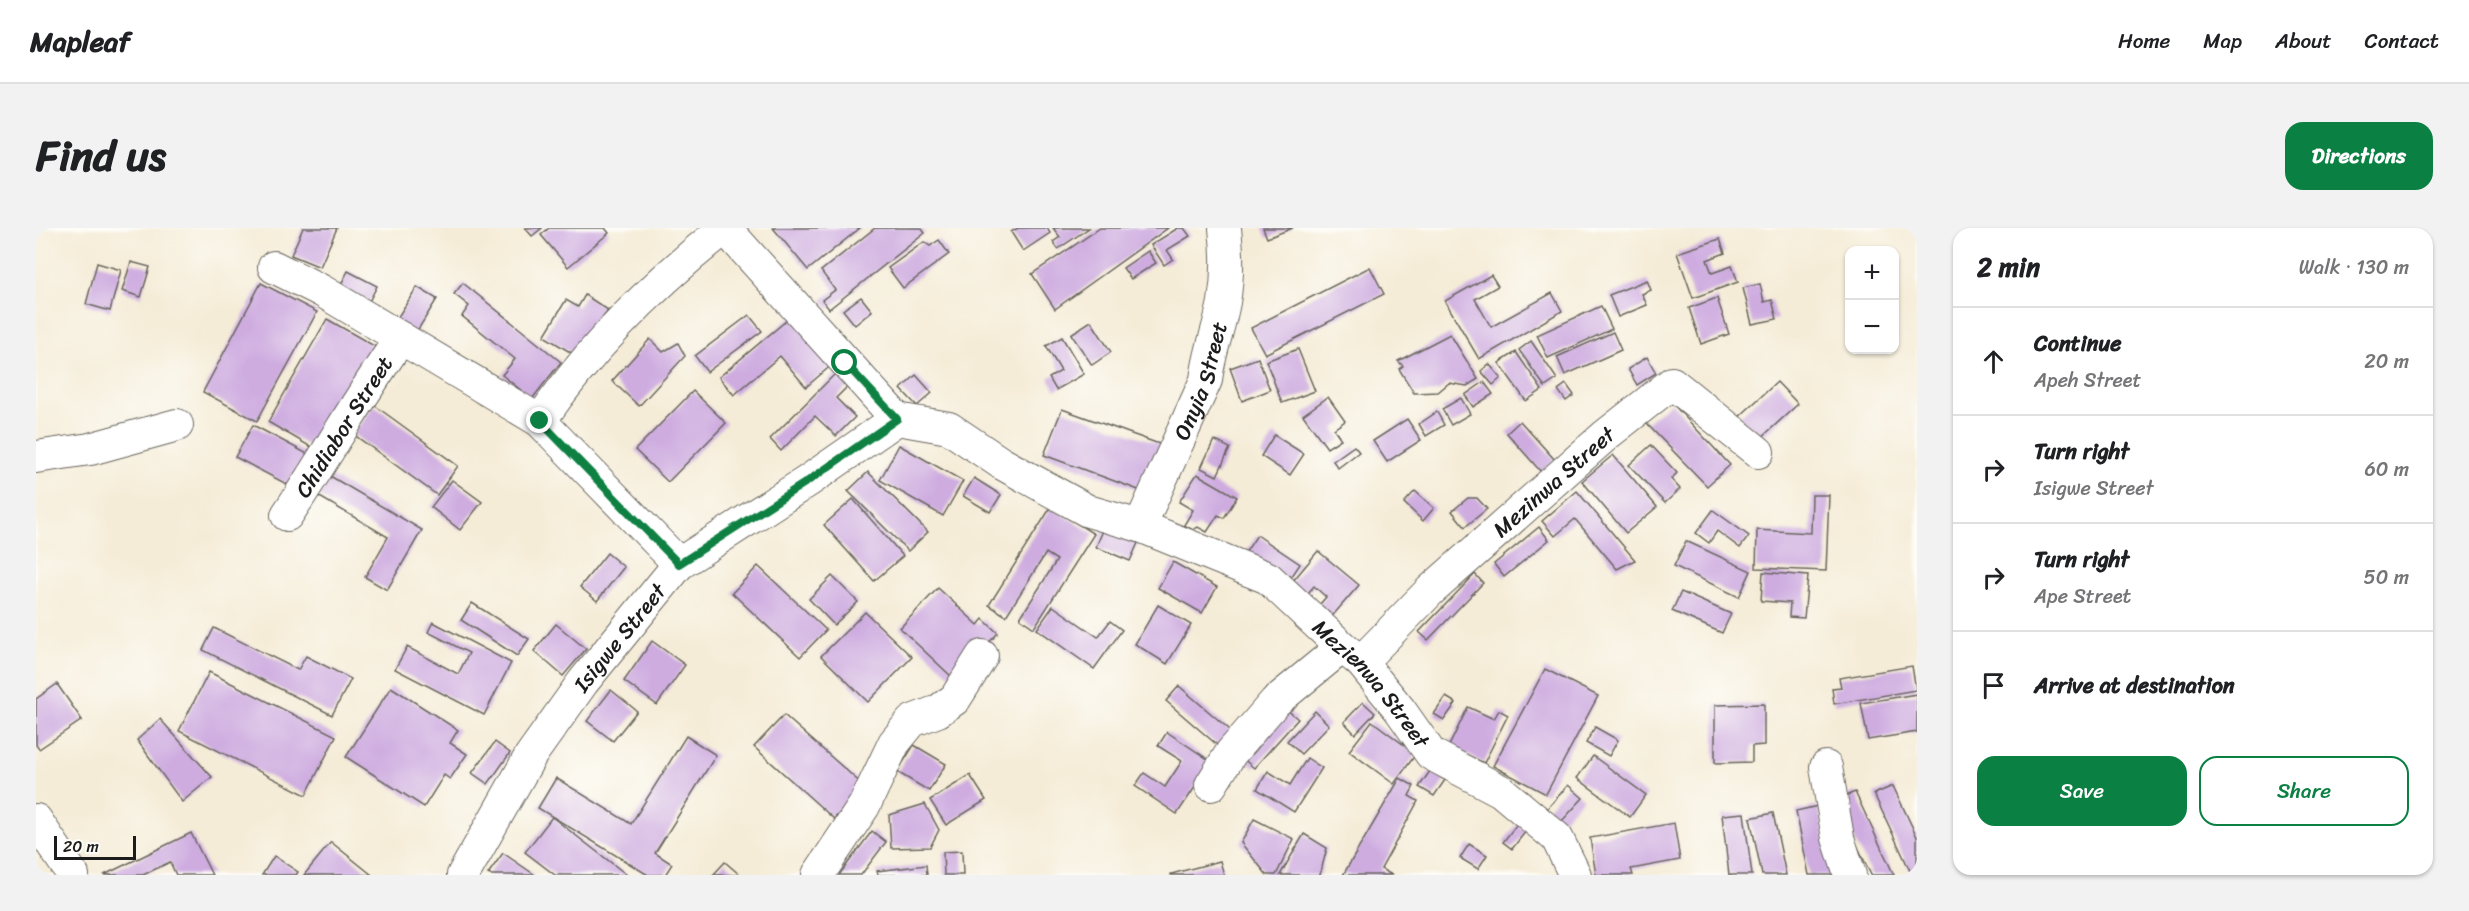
<!DOCTYPE html>
<meta charset="utf-8">
<style>
body{margin:0;font-family:Sriracha,sans-serif;background:#f2f2f2;color:#202124}
.controls{position:absolute;right:18px;top:18px;display:grid;overflow:hidden;border-radius:12px;box-shadow:0 2px 4px #0004}
.controls button{width:54px;height:54px;display:grid;place-items:center;padding:0;border:0;border-bottom:2px solid #e0e0e0;background:#fff;color:#202124;font:30px sans-serif}
.scale{position:absolute;left:18px;bottom:15px;width:82px;box-sizing:border-box;padding-left:6px;border:3px solid #1c1c1c;border-top:0;font-size:16px;line-height:21px;white-space:nowrap;color:#1c1c1c;-webkit-text-stroke:4px #fdfcf7;paint-order:stroke}
.stop{position:absolute;width:18px;height:18px;margin:-14px;border:4px solid #0b8043;border-radius:50%;background:#fff}
.stop.end{background:#0b8043;border-color:#fff;box-shadow:0 2px 6px #0008}
.list{margin:0;padding:0;list-style:none}
h2{display:flex;justify-content:space-between;align-items:center;height:78px;margin:0;padding:0 24px;font-size:26px}
h2 small{font-size:20px;font-weight:400;color:#757577}
.list li{display:grid;grid-template-columns:39px 1fr auto;gap:18px;align-items:center;box-sizing:border-box;height:108px;padding:0 24px;border-top:2px solid #e0e0e0}
.list b{display:block;font-size:22px;white-space:nowrap}
.list p{margin:0;font-size:20px;white-space:nowrap;color:#757577}
.list em{font-size:20px;font-style:normal;color:#757577}
.actions{display:flex;gap:12px;padding:18px 24px}
.actions a{flex:1;padding:14px 0;border:2px solid #0b8043;border-radius:18px;text-align:center;font-size:21px;color:#0b8043}
.actions .main{background:#0b8043;color:#fff}
.icon{flex:none;width:33px;height:33px;fill:none;stroke:currentColor;stroke-width:2;stroke-linecap:round;stroke-linejoin:round}
.map{position:relative;flex:none;width:1881px;height:647px;overflow:hidden;border-radius:18px}
header{display:flex;align-items:center;gap:36px;box-sizing:border-box;height:84px;padding:0 30px;background:#fff;border-bottom:2px solid #e0e0e0}
header strong{font-size:28px}
nav{display:flex;gap:33px;margin-inline-start:auto;font-size:21px}
.intro{display:flex;align-items:center;justify-content:space-between;box-sizing:border-box;height:144px;padding:0 36px}
h1{margin:0;font-size:42px}
.button{padding:15px 27px;border-radius:18px;background:#0b8043;color:#fff;font-size:21px;font-weight:700}
main{display:flex;gap:36px;padding:0 36px}
aside{flex:1;background:#fff;border-radius:18px;box-shadow:0 2px 4px #0004}
.map>svg:first-child{display:block}
.building{fill:#ceace0}
.lines{fill:none;stroke-linecap:round;stroke-linejoin:round}
.street-casing{stroke:#68655d;stroke-width:34}
.street{stroke:#fff;stroke-width:32}
.route{stroke:#0b8043;stroke-width:8}
.labels{text-anchor:middle;dominant-baseline:central;stroke-width:4.5;stroke-linejoin:round;paint-order:stroke}
.street-label{font-size:22px;fill:#1c1c1c;stroke:#fdfcf7}
</style>
<header>
<strong>Mapleaf</strong>
<nav><a>Home</a><a>Map</a><a>About</a><a>Contact</a></nav>
</header>
<div class="intro"><h1>Find us</h1><a class="button">Directions</a></div>
<main>
<div class="map">
<svg width="1881" height="647" viewBox="0 0 1881 647">
<rect width="100%" height="100%" fill="#fdfcf7"/>
<filter id="ink" filterUnits="userSpaceOnUse"><feTurbulence type="fractalNoise" baseFrequency=".0167" numOctaves="2"/><feDisplacementMap in="SourceGraphic" scale="12" xChannelSelector="R" yChannelSelector="G"/><feConvolveMatrix kernelMatrix="1 2 1 2 8 2 1 2 1" color-interpolation-filters="sRGB"/></filter>
<filter id="wash" filterUnits="userSpaceOnUse"><feTurbulence type="fractalNoise" baseFrequency=".008" numOctaves="4" result="noise"/><feDisplacementMap in="SourceGraphic" scale="24" xChannelSelector="R" yChannelSelector="G"/><feGaussianBlur stdDeviation="1.35" result="paint"/><feColorMatrix in="noise" values="0 0 0 0 0 0 0 0 0 0 0 0 0 0 0 0 0 1.4 0 .05"/><feComposite in="paint" operator="in"/></filter>
<g filter="url(#wash)">
<rect width="100%" height="100%" fill="#f5ecd7"/>
<g id="blocks">
<!-- building -->
<g class="building">
<polygon points="267,0 301,0 284,39 255,27"/>
<polygon points="489,0 506,0 496,8"/>
<polygon points="513,0 569,0 573,5 532,39 505,7"/>
<polygon points="737,0 824,0 772,42"/>
<polygon points="839,0 885,0 889,5 793,81 786,72 799,62 785,43"/>
<polygon points="982,0 1011,0 1014,5 987,23 975,4"/>
<polygon points="1017,0 1053,0 1022,21 1017,14 1024,9"/>
<polygon points="1064,0 1132,0 1019,81 996,46"/>
<polygon points="1142,0 1148,0 1154,8 1131,22 1137,31 1128,37 1115,17"/>
<polygon points="1227,0 1257,0 1231,10"/>
<polygon points="1684,11 1689,25 1671,32 1676,45 1696,38 1702,54 1657,70 1641,25"/>
<polygon points="903,12 913,26 867,60 852,40 888,14 894,18"/>
<polygon points="1112,23 1120,35 1095,51 1087,40"/>
<polygon points="95,34 114,39 105,69 86,63"/>
<polygon points="61,35 85,42 74,83 50,76"/>
<polygon points="1334,39 1348,66 1229,126 1215,100"/>
<polygon points="312,43 341,58 328,83 299,68"/>
<polygon points="1455,47 1462,58 1439,71 1455,99 1516,65 1526,83 1443,131 1409,73"/>
<polygon points="1611,52 1615,62 1606,66 1611,77 1582,89 1573,67"/>
<polygon points="225,55 281,84 221,193 167,164"/>
<polygon points="427,55 525,134 496,171 466,147 479,131 426,88 433,78 418,66"/>
<polygon points="1724,56 1728,74 1736,72 1741,91 1716,96 1707,60"/>
<polygon points="381,59 401,71 378,108 358,95"/>
<polygon points="549,67 572,82 542,129 508,108 530,72 542,79"/>
<polygon points="825,69 836,83 819,97 807,82"/>
<polygon points="1681,70 1693,106 1665,116 1653,80"/>
<polygon points="1565,78 1576,101 1512,130 1501,107"/>
<polygon points="713,87 726,103 671,144 659,128"/>
<polygon points="757,87 798,135 770,159 744,128 698,167 683,149"/>
<polygon points="291,91 340,119 280,222 232,194"/>
<polygon points="1055,93 1075,124 1056,137 1035,106"/>
<polygon points="1577,104 1585,122 1529,147 1521,129"/>
<polygon points="1414,106 1442,151 1431,158 1413,155 1402,164 1378,165 1363,141 1367,138 1362,133"/>
<polygon points="1026,109 1048,146 1020,162 1013,150 1025,143 1010,118"/>
<polygon points="614,111 627,124 642,115 649,128 603,178 576,153"/>
<polygon points="1495,113 1521,151 1509,159 1483,122"/>
<polygon points="1262,121 1279,163 1246,175 1230,133"/>
<polygon points="1480,124 1506,162 1490,173 1463,135"/>
<polygon points="1611,129 1620,145 1601,157 1592,141"/>
<polygon points="1222,130 1234,162 1206,173 1194,140"/>
<polygon points="1453,136 1465,150 1457,157 1445,143"/>
<polygon points="801,144 814,156 800,170 819,189 800,208 779,188 745,223 734,211"/>
<polygon points="880,147 896,165 881,178 865,161"/>
<polygon points="1448,154 1457,166 1437,179 1429,167"/>
<polygon points="1741,154 1762,176 1724,211 1703,189"/>
<polygon points="1530,156 1538,167 1530,173 1522,162"/>
<polygon points="657,163 690,195 632,254 599,222"/>
<polygon points="1292,169 1309,193 1298,201 1305,211 1291,220 1267,187"/>
<polygon points="1425,170 1434,186 1415,197 1406,181"/>
<polygon points="1635,174 1694,237 1671,258 1610,195"/>
<polygon points="338,177 422,238 401,267 317,206"/>
<polygon points="1026,181 1126,217 1108,264 1008,227"/>
<polygon points="1401,184 1408,197 1390,208 1383,196"/>
<polygon points="1371,191 1385,212 1351,234 1337,213"/>
<polygon points="1484,193 1519,232 1505,244 1471,205"/>
<polygon points="217,197 279,230 262,262 199,229"/>
<polygon points="1238,207 1268,226 1254,247 1225,228"/>
<polygon points="1178,212 1194,220 1181,248 1165,240"/>
<polygon points="863,217 927,253 907,288 844,252"/>
<polygon points="1615,217 1641,245 1635,251 1644,261 1629,275 1593,237"/>
<polygon points="1318,218 1323,224 1302,240 1297,233"/>
<polygon points="1577,227 1621,279 1590,305 1546,253"/>
<polygon points="832,244 892,304 872,323 812,263"/>
<polygon points="1161,246 1201,269 1188,290 1182,287 1171,304 1162,299 1157,302 1148,297 1157,282 1143,274"/>
<polygon points="294,248 386,302 351,362 329,349 352,309 282,268"/>
<polygon points="938,250 965,267 954,284 927,268"/>
<polygon points="416,252 446,274 424,302 395,279"/>
<polygon points="1379,263 1398,280 1387,293 1368,275"/>
<polygon points="1541,263 1599,332 1581,341 1539,291 1519,308 1506,293"/>
<polygon points="1776,267 1793,267 1790,343 1720,340 1721,302 1775,305"/>
<polygon points="1432,270 1441,270 1451,281 1429,299 1416,283"/>
<polygon points="817,271 867,328 838,353 788,297"/>
<polygon points="1015,279 1058,306 998,400 984,390 1021,332 1010,325 970,388 953,377"/>
<polygon points="1677,282 1713,308 1704,320 1681,303 1673,315 1660,305"/>
<polygon points="1503,299 1513,312 1468,349 1458,336"/>
<polygon points="1068,300 1102,315 1094,333 1060,319"/>
<polygon points="1221,307 1264,336 1252,354 1209,325"/>
<polygon points="1650,313 1715,343 1703,369 1638,338"/>
<polygon points="1282,323 1323,357 1292,393 1279,382 1290,369 1278,358 1266,372 1251,360"/>
<polygon points="571,325 588,339 561,373 544,359"/>
<polygon points="1137,334 1181,359 1166,385 1122,360"/>
<polygon points="722,338 790,402 764,429 696,365"/>
<polygon points="1727,344 1772,348 1768,390 1753,389 1754,375 1725,373"/>
<polygon points="1439,346 1447,355 1392,412 1383,404"/>
<polygon points="796,348 822,374 798,397 773,371"/>
<polygon points="902,360 942,397 947,391 962,405 918,451 864,400"/>
<polygon points="1645,364 1695,386 1686,405 1636,383"/>
<polygon points="436,375 493,411 481,428 425,392"/>
<polygon points="1122,377 1155,397 1131,436 1099,416"/>
<polygon points="1017,378 1062,409 1074,393 1086,402 1058,441 1001,401"/>
<polygon points="829,384 876,429 832,474 785,428"/>
<polygon points="397,394 475,435 448,487 359,441 371,419 422,446 433,425 392,404"/>
<polygon points="520,396 550,421 527,448 498,423"/>
<polygon points="178,400 262,442 270,428 315,451 296,487 167,422"/>
<polygon points="616,413 649,437 621,477 588,453"/>
<polygon points="1876,438 1880,462 1798,476 1796,460 1805,459 1803,450"/>
<polygon points="1509,441 1562,468 1510,566 1457,538"/>
<polygon points="173,444 300,508 270,567 143,503"/>
<polygon points="21,456 46,492 3,521 0,517 0,471"/>
<polygon points="1143,458 1200,507 1187,522 1130,473"/>
<polygon points="355,459 422,502 414,515 431,526 414,551 408,547 388,579 310,529"/>
<polygon points="575,462 601,483 577,513 551,493"/>
<polygon points="1881,466 1881,504 1832,512 1825,475"/>
<polygon points="1410,469 1420,475 1408,492 1398,486"/>
<polygon points="1327,474 1339,485 1319,506 1308,494"/>
<polygon points="1728,476 1728,517 1716,518 1716,534 1679,535 1679,477"/>
<polygon points="1432,479 1458,491 1463,482 1472,487 1448,535 1413,518"/>
<polygon points="1249,480 1262,491 1218,540 1205,529"/>
<polygon points="1279,483 1293,497 1265,526 1251,513"/>
<polygon points="748,487 828,558 798,591 718,519"/>
<polygon points="124,491 176,549 146,574 101,512"/>
<polygon points="1336,493 1380,526 1358,556 1313,523"/>
<polygon points="1559,499 1582,512 1573,528 1550,515"/>
<polygon points="1131,504 1176,534 1141,586 1099,558 1108,545 1129,559 1146,533 1122,518"/>
<polygon points="650,508 680,527 619,625 636,636 629,647 612,647 502,580 520,550 595,596"/>
<polygon points="459,514 474,525 452,556 436,545"/>
<polygon points="878,517 910,536 893,563 861,544"/>
<polygon points="1557,528 1610,567 1594,589 1541,550"/>
<polygon points="1271,530 1286,540 1258,584 1221,561 1232,543 1254,557"/>
<polygon points="1394,543 1409,552 1398,568 1383,559"/>
<polygon points="934,547 950,572 910,597 894,572"/>
<polygon points="1364,550 1378,558 1373,568 1382,573 1345,641 1356,647 1307,647"/>
<polygon points="1532,557 1547,570 1525,594 1511,581"/>
<polygon points="1857,558 1881,609 1881,647 1876,647 1838,566"/>
<polygon points="1819,564 1858,647 1835,647 1800,572"/>
<polygon points="889,576 903,602 894,619 855,620 853,587"/>
<polygon points="1782,578 1797,647 1773,647 1760,583"/>
<polygon points="1708,585 1716,647 1693,647 1686,587"/>
<polygon points="1737,585 1750,647 1726,647 1714,590"/>
<polygon points="516,589 591,647 519,647 489,624"/>
<polygon points="1218,591 1258,611 1240,647 1231,647 1205,615"/>
<polygon points="1638,595 1644,632 1595,641 1597,647 1560,647 1554,610"/>
<polygon points="1481,596 1490,603 1476,621 1467,614"/>
<polygon points="836,603 850,614 825,647 803,647"/>
<polygon points="155,605 176,647 140,647 134,634 107,647 68,647"/>
<polygon points="1268,606 1291,620 1284,647 1244,647"/>
<polygon points="295,614 336,647 268,647"/>
<polygon points="1433,616 1451,627 1442,641 1424,630"/>
<polygon points="926,623 927,647 908,647 907,624"/>
<polygon points="467,625 499,647 454,647 452,646"/>
<polygon points="238,628 262,644 260,647 226,647"/>
<polygon points="1184,633 1188,647 1135,647 1135,646"/>
<polygon points="689,634 704,647 677,647"/>
<polygon points="890,637 891,647 842,647 841,643"/>
</g>
</g>
</g>
<g filter="url(#ink)">
<use href="#blocks" fill-opacity="0" stroke="#68655d" stroke-width="1.5"/>
<g class="lines">
<defs>
<g id="street">
<polyline points="689,0 861,191"/>
<polyline points="238,39 286,63 504,193 643,336"/>
<path id="s1" d="M861,191L913,200L965,235L1052,283L1104,298L1232,350L1306,419L1325,434L1364,482L1395,526L1465,563L1521,610L1539,647"/>
<path d="M504,193C555,118 618,56 689,0"/>
<polyline points="0,229 54,221 141,197"/>
<path id="s2" d="M251,287C290,229 324,167 365,110"/>
<path id="s3" d="M1104,298L1170,152C1173,125 1183,101 1188,74C1192,50 1192,25 1189,0"/>
<path id="s4" d="M1325,434L1394,363L1570,207L1636,155L1722,224"/>
<polyline points="1790,539 1802,610 1814,647"/>
<polyline points="1175,557 1195,525 1239,474 1306,419"/>
<polyline points="0,592 37,647"/>
<path id="s5" d="M427,647L495,527L547,454L643,336L772,253L861,191"/>
<polyline points="782,647 828,578 858,515 876,493 902,483 919,471 946,428"/>
</g>
</defs>
<!-- street casing -->
<use href="#street" class="street-casing"/>
<!-- street -->
<use href="#street" class="street"/>
</g>
</g>
<g class="lines" filter="url(#ink)">
<!-- route -->
<polyline class="route" points="504,193 643,336 772,253 861,191 809,135"/>
</g>
<g class="labels">
<!-- street labels -->
<g class="street-label">
<text stroke="none"><textPath href="#s3" startOffset="158">Onyia Street</textPath></text>
<text stroke="none"><textPath href="#s2" startOffset="105">Chidiabor Street</textPath></text>
<text stroke="none"><textPath href="#s4" startOffset="264">Mezinwa Street</textPath></text>
<text stroke="none"><textPath href="#s5" startOffset="285">Isigwe Street</textPath></text>
<text stroke="none"><textPath href="#s1" startOffset="555">Mezienwa Street</textPath></text>
</g>
</g>
</svg>
<div class="controls">
<button>+</button>
<button>−</button>
</div>
<div class="scale">20 m</div>
<div class="stop" style="left:809px;top:135px"></div>
<div class="stop end" style="left:504px;top:193px"></div>
</div>
<aside>
<h2>2 min<small>Walk · 130 m</small></h2>
<ul class="list">
<li><svg class="icon" aria-label="ahead" viewBox="0 0 24 24"><path d="M12 20V5M6 11l6-6 6 6"/></svg><div><b>Continue</b><p>Apeh Street</p></div><em>20 m</em></li>
<li><svg class="icon" aria-label="right" viewBox="0 0 24 24"><path d="M7 20v-9h11M14 6l5 5-5 5"/></svg><div><b>Turn right</b><p>Isigwe Street</p></div><em>60 m</em></li>
<li><svg class="icon" aria-label="right" viewBox="0 0 24 24"><path d="M7 20v-9h11M14 6l5 5-5 5"/></svg><div><b>Turn right</b><p>Ape Street</p></div><em>50 m</em></li>
<li><svg class="icon" aria-label="arrive" viewBox="0 0 24 24"><path d="M6 21V4h12l-3 4 3 4H6"/></svg><div><b>Arrive at destination</b></div></li>
</ul>
<div class="actions"><a class="main">Save</a><a>Share</a></div>
</aside>
</main>
